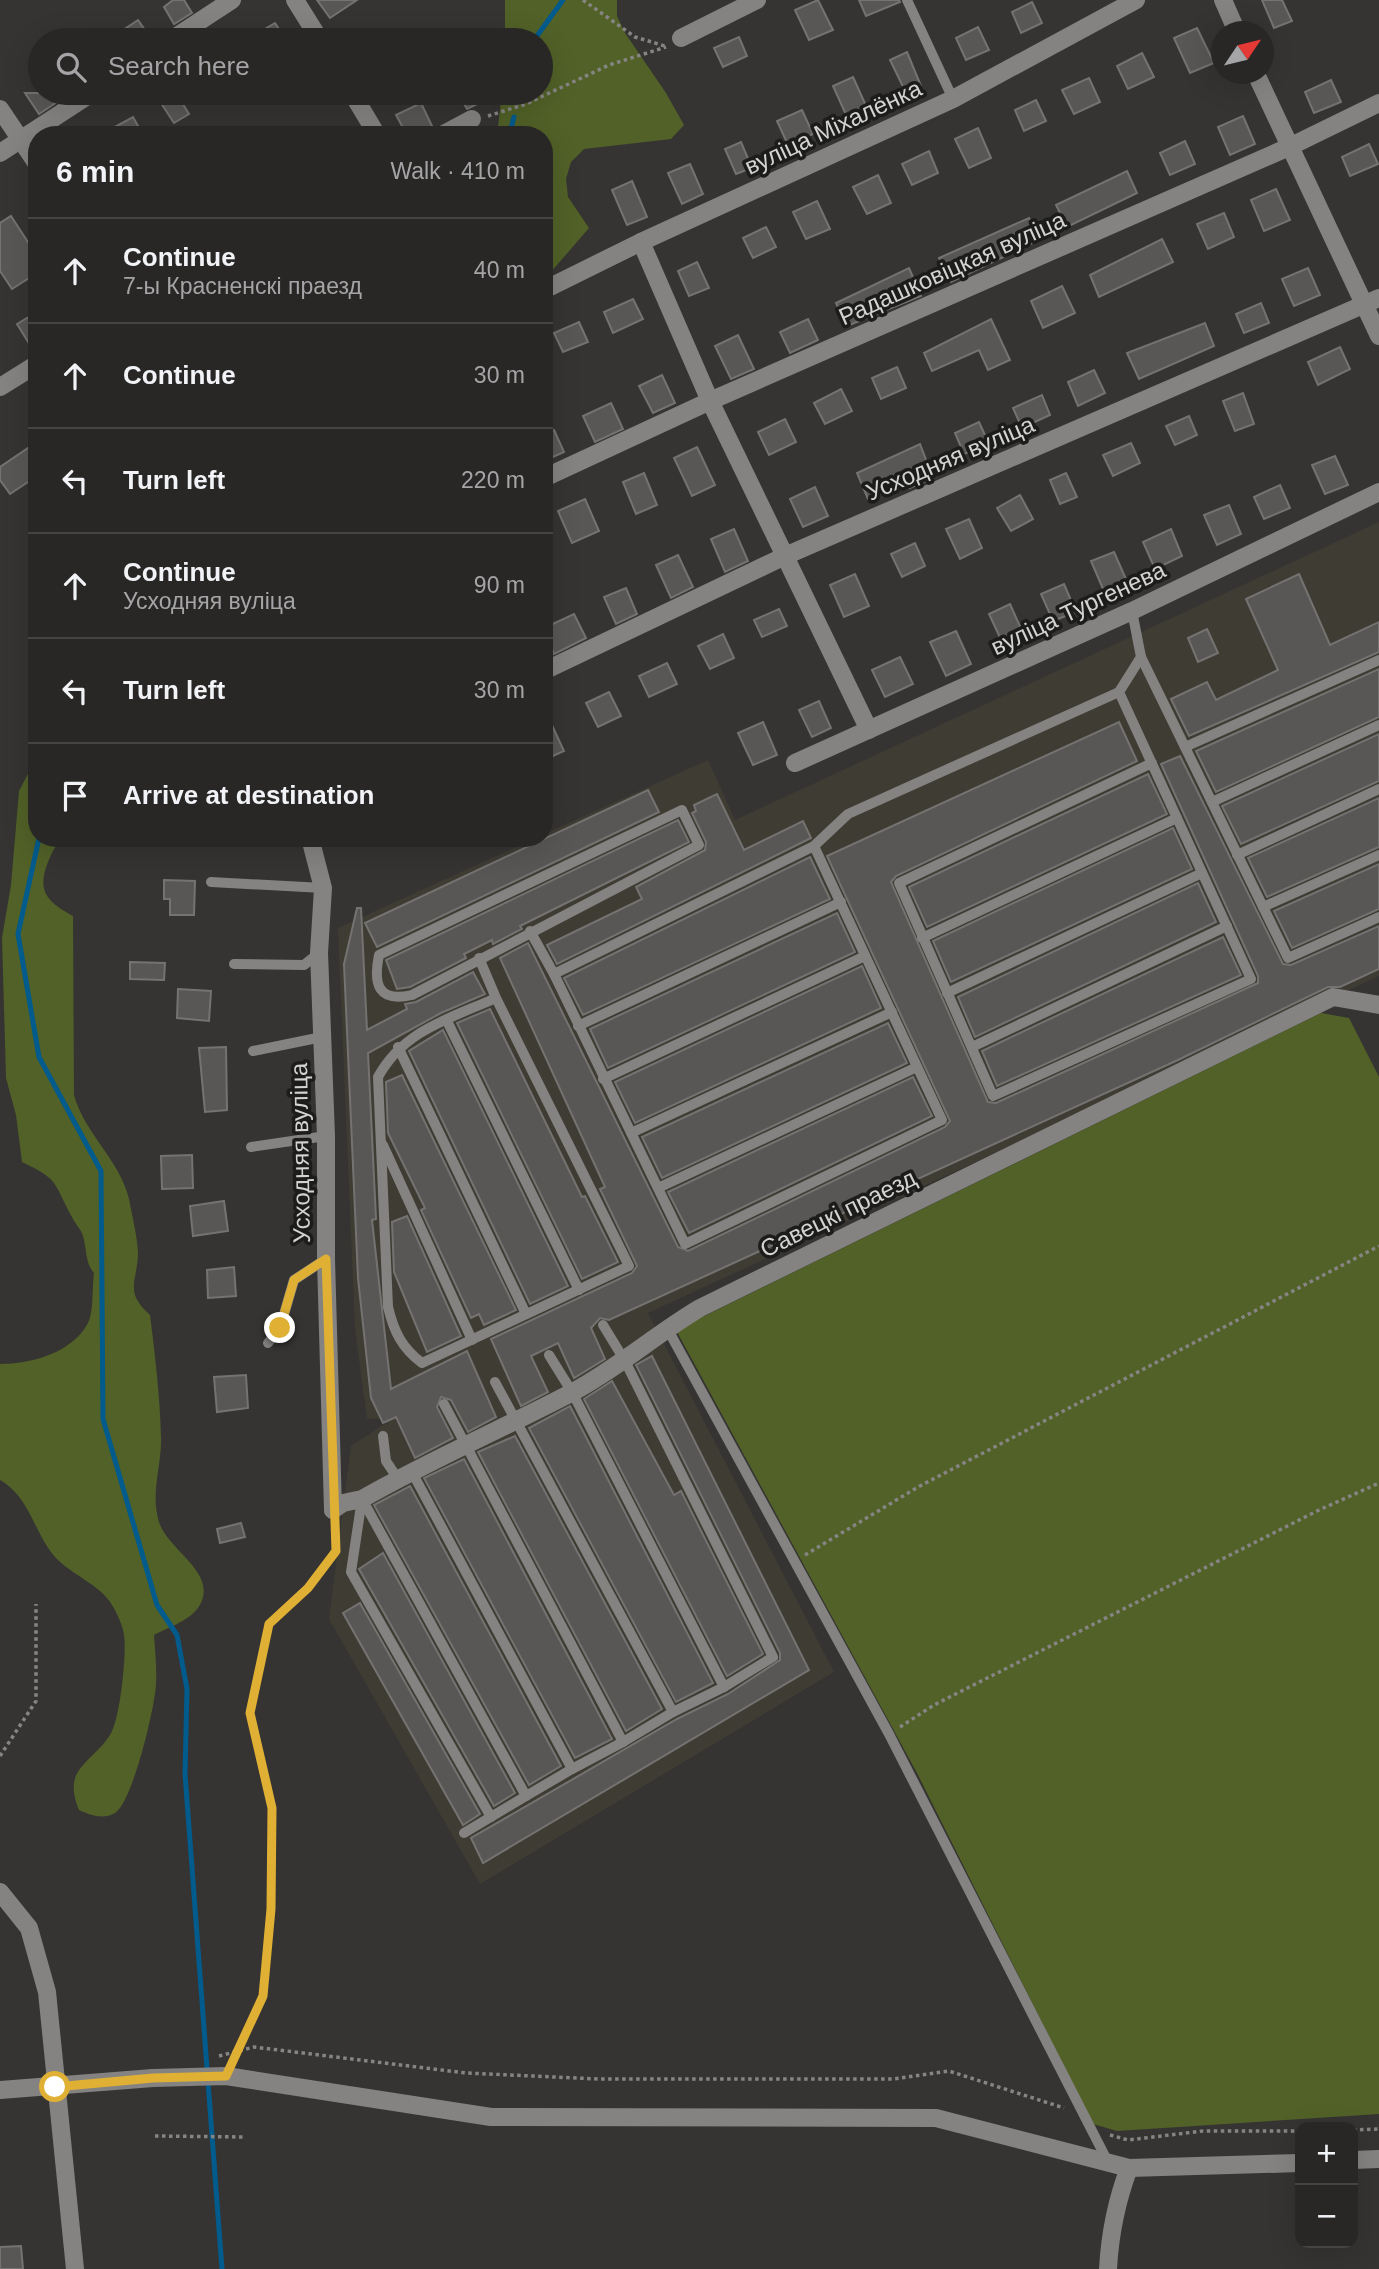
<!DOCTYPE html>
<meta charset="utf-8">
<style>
body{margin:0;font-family:Arial,sans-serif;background:#343332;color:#f1f3f6}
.controls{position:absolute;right:21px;bottom:21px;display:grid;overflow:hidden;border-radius:14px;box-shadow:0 7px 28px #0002}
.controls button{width:63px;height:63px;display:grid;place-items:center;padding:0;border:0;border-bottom:2px solid #444443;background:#282726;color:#f1f3f6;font:35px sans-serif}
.compass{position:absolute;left:1211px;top:21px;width:63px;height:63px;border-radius:50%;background:#282726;box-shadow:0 7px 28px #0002;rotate:55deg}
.stop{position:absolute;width:21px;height:21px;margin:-16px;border:5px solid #dfb034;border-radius:50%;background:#fff}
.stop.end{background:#dfb034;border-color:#fff;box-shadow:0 2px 7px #0008}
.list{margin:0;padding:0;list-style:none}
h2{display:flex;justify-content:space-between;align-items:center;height:91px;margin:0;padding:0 28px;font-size:30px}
h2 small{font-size:23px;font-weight:400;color:#a5a5a7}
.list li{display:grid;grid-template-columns:46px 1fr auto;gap:21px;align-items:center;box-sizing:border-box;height:105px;padding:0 28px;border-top:2px solid #444443}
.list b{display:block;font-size:26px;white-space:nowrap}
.list p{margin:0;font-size:23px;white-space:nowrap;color:#a5a5a7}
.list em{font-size:23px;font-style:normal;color:#a5a5a7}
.icon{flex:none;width:38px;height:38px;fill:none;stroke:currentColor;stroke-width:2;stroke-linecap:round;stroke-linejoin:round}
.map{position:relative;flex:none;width:1379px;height:2269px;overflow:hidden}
.search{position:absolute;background:#282726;box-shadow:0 7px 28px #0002;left:28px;top:28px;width:525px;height:77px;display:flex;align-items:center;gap:18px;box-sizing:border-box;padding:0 24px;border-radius:38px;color:#a5a5a7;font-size:26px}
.panel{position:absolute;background:#282726;box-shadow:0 7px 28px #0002;left:28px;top:126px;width:525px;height:721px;border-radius:28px}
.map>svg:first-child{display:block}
.built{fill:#3e3c33}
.green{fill:#516127}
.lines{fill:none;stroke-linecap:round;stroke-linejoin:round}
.stream{stroke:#015b8c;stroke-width:5}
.building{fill:#585755;stroke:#747371;stroke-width:2}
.path{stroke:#868584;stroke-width:3.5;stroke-dasharray:3.5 3.5;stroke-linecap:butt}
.service{stroke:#848381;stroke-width:10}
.minor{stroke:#848381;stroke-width:18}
.tertiary{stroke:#848381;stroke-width:18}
.route{stroke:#dfb034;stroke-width:9}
.labels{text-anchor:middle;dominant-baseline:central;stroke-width:7;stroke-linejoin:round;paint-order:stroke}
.street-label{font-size:24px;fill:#d4d3d2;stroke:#1c1c1b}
</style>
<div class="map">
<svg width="1379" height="2269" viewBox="0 0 1379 2269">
<rect width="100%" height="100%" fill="#353432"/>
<!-- built -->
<polygon class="built" points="1379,522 1379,976 648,1313 834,1672 480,1884 329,1619 351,1446 394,1418 367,1419 355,1329 338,928 536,838 544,838 544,834 708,760 735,820"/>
<!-- green -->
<g class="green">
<polygon points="505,0 617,0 617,16 625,33 666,93 684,125 671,139 584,149 571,162 566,179 568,197 589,228 544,280 544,135 497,135 502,93 541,93 541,40 505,40"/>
<path d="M37,757V838H63C55,846 52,852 48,862C36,892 48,902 73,916L74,1095C84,1133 120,1160 129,1199C132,1215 137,1235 138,1252C138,1281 123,1291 150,1315C155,1355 160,1396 161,1437C162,1465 150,1493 159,1522C167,1548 210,1569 203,1597C198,1619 172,1625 154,1635C155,1651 157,1668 156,1684C155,1707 133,1801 115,1813C103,1820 90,1815 79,1810C62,1768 90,1765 110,1735C120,1721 127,1652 124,1635C123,1626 117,1613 112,1605C101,1585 70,1574 55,1557C34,1533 30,1497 0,1480V1364C31,1364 72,1353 88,1323C94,1311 92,1287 94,1273C85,1263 87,1249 83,1236C81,1229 75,1224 72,1217C53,1182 60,1180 22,1162L16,1115L6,1078L2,938L11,885L19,791Z"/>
<polygon points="1321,1013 1349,1018 1379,1077 1379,2114 1117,2131 1093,2124 917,1773 676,1330"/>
</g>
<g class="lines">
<!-- stream -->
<g class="stream">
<polyline points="534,40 563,0"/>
<polyline points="518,102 520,93"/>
<polyline points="509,135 514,117"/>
<polyline points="39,838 18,934 39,1057 101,1171 103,1419 157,1605 177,1635 187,1689 185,1774 222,2269"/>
</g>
</g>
<!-- building -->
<g class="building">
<polygon points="173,0 184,0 192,13 174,24 164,7"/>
<polygon points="317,0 357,0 330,18"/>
<polygon points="818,0 833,30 809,40 795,10"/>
<polygon points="859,0 899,0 900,2 866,16"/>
<polygon points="1262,0 1282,0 1292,21 1274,28"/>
<polygon points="1032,2 1042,23 1021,33 1012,12"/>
<polygon points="138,20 152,40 108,40"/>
<polygon points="275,23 286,40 246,40"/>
<polygon points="978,27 989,50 966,60 956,38"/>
<polygon points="1197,28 1214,63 1190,73 1174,38"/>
<polygon points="739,37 747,56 723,67 714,48"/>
<polygon points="907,52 921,86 906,93 890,60"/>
<polygon points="1142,53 1154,77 1128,89 1117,66"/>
<polygon points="853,77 867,108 847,117 833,86"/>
<polygon points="1089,78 1100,102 1074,114 1062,90"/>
<polygon points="1331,80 1341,102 1314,113 1305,92"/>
<polygon points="25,93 52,93 57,102 39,114"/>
<polygon points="171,93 176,93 189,114 174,123 159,100"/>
<polygon points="458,93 500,93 467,109"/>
<polygon points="1036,100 1046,121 1024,131 1015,110"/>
<polygon points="421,103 433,128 431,135 407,135 396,115"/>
<polygon points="802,110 813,134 788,145 777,121"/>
<polygon points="1243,116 1255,144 1230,155 1218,127"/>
<polygon points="133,117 143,135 100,135"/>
<polygon points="978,128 991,158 969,168 955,139"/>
<polygon points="1185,141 1195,164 1170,175 1160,153"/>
<polygon points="741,142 752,168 736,174 725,149"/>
<polygon points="1369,144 1378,164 1350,176 1342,157"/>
<polygon points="929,151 938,173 912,185 902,164"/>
<polygon points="690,164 703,194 682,204 668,173"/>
<polygon points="1127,171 1137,193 1067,227 1056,205"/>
<polygon points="878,175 891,203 867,214 853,187"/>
<polygon points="632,181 647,217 627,225 612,190"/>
<polygon points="1276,189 1290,220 1264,231 1251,200"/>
<polygon points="817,201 830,229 806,239 793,212"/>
<polygon points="1224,213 1234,237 1208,249 1197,224"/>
<polygon points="11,216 37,256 37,273 12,289 0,271 0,223"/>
<polygon points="1029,218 1039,240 951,282 939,258"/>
<polygon points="766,227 776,247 753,258 743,238"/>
<polygon points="1162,239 1173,262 1099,297 1090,275"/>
<polygon points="697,262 709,288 689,296 678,271"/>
<polygon points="909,268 921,296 847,326 836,303"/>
<polygon points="1308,268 1320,295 1294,306 1282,279"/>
<polygon points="1062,286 1075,313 1043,328 1031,301"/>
<polygon points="633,299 643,319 613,333 604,312"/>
<polygon points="1261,303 1269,323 1244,333 1236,314"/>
<polygon points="37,312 37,353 35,353 17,324"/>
<polygon points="808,319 818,340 790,353 780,332"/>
<polygon points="991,319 1010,360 988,370 979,350 932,371 924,353"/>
<polygon points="579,322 588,342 563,352 554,333"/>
<polygon points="1205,323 1214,346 1139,379 1127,353"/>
<polygon points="738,335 754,369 731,379 715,346"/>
<polygon points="1340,347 1350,369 1318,385 1308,362"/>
<polygon points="897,367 906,388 881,399 872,378"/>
<polygon points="1094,370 1105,393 1078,406 1068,382"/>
<polygon points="662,375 675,403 653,413 639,386"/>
<polygon points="841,389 852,411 825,424 814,403"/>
<polygon points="1243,393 1254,424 1235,431 1223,401"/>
<polygon points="1042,395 1050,415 1022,428 1013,408"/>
<polygon points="611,403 623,429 595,442 583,416"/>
<polygon points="1189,416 1197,435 1175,445 1166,426"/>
<polygon points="785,419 796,442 769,455 758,432"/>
<polygon points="979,422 989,444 964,454 955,433"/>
<polygon points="554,430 564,452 544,461 544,435"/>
<polygon points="37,442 37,476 10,494 0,480 0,467"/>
<polygon points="1131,443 1140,463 1113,476 1103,455"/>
<polygon points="920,444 933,478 910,488 908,482 868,499 857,473"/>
<polygon points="697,447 715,485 692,496 674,458"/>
<polygon points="1335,456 1348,485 1325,494 1312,465"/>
<polygon points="644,473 657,505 636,514 623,482"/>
<polygon points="1066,473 1077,497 1060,504 1050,480"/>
<polygon points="1280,485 1290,508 1264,519 1254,497"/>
<polygon points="815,487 828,516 803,527 790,499"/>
<polygon points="1020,495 1033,519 1011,531 997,508"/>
<polygon points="585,499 599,531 572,543 558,511"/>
<polygon points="1229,505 1241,534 1217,545 1204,515"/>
<polygon points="969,519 982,548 960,559 946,529"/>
<polygon points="734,529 748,561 725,572 711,539"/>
<polygon points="1171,529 1182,556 1155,569 1143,542"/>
<polygon points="915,543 925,566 902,577 891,554"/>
<polygon points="1114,552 1129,586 1106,596 1091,561"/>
<polygon points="678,555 693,587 671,598 656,565"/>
<polygon points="855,574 869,606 844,617 830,585"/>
<polygon points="1299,574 1330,645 1379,622 1379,652 1189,736 1171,699 1207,682 1216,700 1278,670 1246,599"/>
<polygon points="1064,584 1076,612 1053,621 1041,594"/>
<polygon points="626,588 637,614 616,624 604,597"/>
<polygon points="1010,604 1023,633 1002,642 989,614"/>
<polygon points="779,609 787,626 762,637 754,620"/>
<polygon points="574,614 586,638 554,654 544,628"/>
<polygon points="1207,629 1218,653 1198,662 1188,638"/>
<polygon points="956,631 971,664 946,676 930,642"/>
<polygon points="723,634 734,658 710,669 698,646"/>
<polygon points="900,657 913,684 885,697 872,670"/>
<polygon points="667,663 677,684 649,697 639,676"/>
<polygon points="1379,669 1379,717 1216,792 1196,751"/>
<polygon points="609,692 621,716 598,727 586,703"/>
<polygon points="819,701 831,728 812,737 799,710"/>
<polygon points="544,708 564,751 544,760"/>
<polygon points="763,722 777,755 753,765 738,733"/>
<polygon points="1119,722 1137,761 896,876 891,882 988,1102 996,1103 1258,983 1258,976 1161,764 1180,756 1283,964 1291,965 1379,926 1379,969 1340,987 1328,987 1178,1060 609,1320 600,1318 591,1328 605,1359 574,1378 558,1343 531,1356 548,1392 521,1406 491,1339 632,1273 637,1266 600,1189 605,1187 500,958 528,943 678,1247 688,1251 945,1127 950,1121 827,856"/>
<polygon points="1379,734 1379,781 1241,844 1222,806"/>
<polygon points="1148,774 1167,814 927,927 909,887"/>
<polygon points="648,790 659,812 377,947 365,923"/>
<polygon points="717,794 744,850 803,821 811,838 557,964 547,945 642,899 636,887 705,850 706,842 692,813 696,811 694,805"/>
<polygon points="1379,798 1379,847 1267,897 1248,858"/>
<polygon points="678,820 689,842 520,926 522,929 493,944 492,940 464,954 466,958 410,987 397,989 386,960"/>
<polygon points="1173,828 1192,869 951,982 933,941"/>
<polygon points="810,857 830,899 583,1015 564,978"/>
<polygon points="1379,864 1379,909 1292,948 1274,911"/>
<polygon points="164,880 195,881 194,915 170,915 170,899 164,899"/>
<polygon points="1198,883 1216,922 975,1037 958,997"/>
<polygon points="357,908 361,908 367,1030 407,1009 405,1004 416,1002 473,972 485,994 441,1013 368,1053 376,1219 372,1220 391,1389 467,1351 496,1417 468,1432 451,1400 441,1397 437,1407 453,1438 415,1458 396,1417 383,1423 371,1398 358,1278 344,964"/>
<polygon points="837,913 855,952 608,1068 590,1029"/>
<polygon points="1223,937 1241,975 997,1086 982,1051"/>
<polygon points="130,962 165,963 164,980 130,979"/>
<polygon points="862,966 881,1008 635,1123 615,1082"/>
<polygon points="178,989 211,991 209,1021 177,1018"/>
<polygon points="490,1009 582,1197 585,1196 618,1262 582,1279 457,1023"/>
<polygon points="888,1023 907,1063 662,1178 642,1137"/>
<polygon points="443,1030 568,1286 530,1304 409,1051"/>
<polygon points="226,1047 227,1110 205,1112 199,1048"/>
<polygon points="402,1075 516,1310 484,1325 479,1314 471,1318 421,1210 425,1208 388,1133 386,1082"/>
<polygon points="913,1077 932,1116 689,1233 668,1192"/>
<polygon points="192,1155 193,1188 162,1189 161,1156"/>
<polygon points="224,1201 228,1231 193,1236 190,1206"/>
<polygon points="407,1216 461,1336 427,1352 394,1272 392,1222"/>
<polygon points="234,1267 236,1296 208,1298 207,1270"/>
<polygon points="652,1356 809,1670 483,1863 471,1838 677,1719 728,1694 780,1660 780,1653 636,1365"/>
<polygon points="246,1375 248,1408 217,1412 214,1377"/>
<polygon points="612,1381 674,1495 681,1491 763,1654 727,1676 584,1399"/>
<polygon points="570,1406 713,1683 676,1702 529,1428"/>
<polygon points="515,1436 662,1709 626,1731 478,1452"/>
<polygon points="464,1459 612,1739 575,1758 424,1478"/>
<polygon points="410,1486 561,1766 529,1785 374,1505"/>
<polygon points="241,1523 245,1537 220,1543 217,1529"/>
<polygon points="383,1553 515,1793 494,1806 359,1569"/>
<polygon points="360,1603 480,1814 463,1825 343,1613"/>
<polygon points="21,2246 23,2269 0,2269 0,2247"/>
</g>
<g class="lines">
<!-- path -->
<g class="path">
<polyline points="583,0 635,37 665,46"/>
<polyline points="488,116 526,104 609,65 666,47"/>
<polyline points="805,1555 918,1487 1379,1246"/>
<polyline points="900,1727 934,1705 1317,1511 1379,1483"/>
<polyline points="0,1756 36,1701 36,1604"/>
<polyline points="219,2056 254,2047 466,2073 598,2079 894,2079 949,2071 1064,2108"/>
<polyline points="235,2059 263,1996 271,1909 272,1808 250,1713 269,1624 308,1588 336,1551 334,1527"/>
<polyline points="1353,2130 1379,2129"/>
<polyline points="1110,2135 1128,2140 1203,2131 1300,2131"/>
<polyline points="155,2136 245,2137"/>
</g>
<!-- service -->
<g class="service">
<polyline points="907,0 953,99"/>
<path d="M1132,611L1141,657L1119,692C1163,787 1207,883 1251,979L993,1096L899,883L1152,763"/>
<polyline points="1141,657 1288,958 1379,917"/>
<polyline points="1185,747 1379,660"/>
<polyline points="1212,802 1379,725"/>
<path d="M682,810L699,845L412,995C378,1003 373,984 379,955Z"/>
<polyline points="814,846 942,1120 685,1244 554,974 814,846 848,814 1119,692"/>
<polyline points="1237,855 1379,789"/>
<polyline points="211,882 323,888"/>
<polyline points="1263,907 1379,855"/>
<polyline points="530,931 554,974"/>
<polyline points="922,938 1177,818"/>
<path d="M479,958L496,998L629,1266L422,1363C402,1348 394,1332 388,1307L378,1077C404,1030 449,1019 496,998"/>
<polyline points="234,964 304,965 319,953"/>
<polyline points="947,993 1202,873"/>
<polyline points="447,1021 579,1290"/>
<polyline points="578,1026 841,902"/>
<polyline points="398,1047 526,1314"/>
<polyline points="972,1047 1227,926"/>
<polyline points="253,1051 322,1037"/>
<polyline points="603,1079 865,956"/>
<polyline points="631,1133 892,1012"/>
<polyline points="383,1145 472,1340"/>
<polyline points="251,1147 326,1136"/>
<polyline points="658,1188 917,1067"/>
<polyline points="667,1328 889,1734 1109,2164"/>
<polyline points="268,1343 280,1328 294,1280 326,1259"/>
<polyline points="549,1355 572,1392 724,1687"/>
<polyline points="495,1382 673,1712 724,1687 773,1657 625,1361 603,1325"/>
<polyline points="444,1404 623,1742 673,1712"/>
<polyline points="383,1436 386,1461 398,1479"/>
<polyline points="413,1474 572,1769 623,1742"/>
<polyline points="362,1499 526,1796 572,1769"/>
<polyline points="362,1499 351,1572 491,1817"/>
<polyline points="464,1833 526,1796"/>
</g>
<!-- minor -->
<g class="minor">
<polyline points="295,0 320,40"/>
<polyline points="1223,0 1237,32"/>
<polyline points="681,38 757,0"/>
<polyline points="171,40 232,0"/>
<polyline points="1256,74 1379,336"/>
<polyline points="352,93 377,135"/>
<polyline points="0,109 37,164"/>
<polyline points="442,135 472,119"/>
<polyline points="0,153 92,93"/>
<polyline points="641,242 710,401 869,730"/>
<polyline points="544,290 641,242 953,99 1136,0"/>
<polyline points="0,387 37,364"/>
<polyline points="544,478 710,401 1289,147 1379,103"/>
<polyline points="544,671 785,556 1379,298"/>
<polyline points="795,763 1132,611 1379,492"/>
<polyline points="310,838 323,888 319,953 326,1136 326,1259 333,1510"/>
<path d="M333,1510L343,1503L362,1499C430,1460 502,1429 571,1393C618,1368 656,1334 700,1308L1333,997L1379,1005"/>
<polyline points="0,1892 29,1928 47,1992 75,2269"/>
<polyline points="0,2090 153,2078"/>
<path d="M1108,2269C1110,2233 1116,2202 1129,2168"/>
</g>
<!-- tertiary -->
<g class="tertiary">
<polyline points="153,2078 226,2076 491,2117 936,2118 1129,2168 1300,2163"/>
<polyline points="1353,2160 1379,2159"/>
</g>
</g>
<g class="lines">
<!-- route -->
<polyline class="route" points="55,2087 153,2078 226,2076 263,1996 271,1909 272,1808 250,1713 269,1624 308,1588 336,1551 326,1259 294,1280 280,1328"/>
</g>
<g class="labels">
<!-- street labels -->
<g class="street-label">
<text transform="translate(833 127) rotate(-25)">вуліца Міхалёнка</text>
<text transform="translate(952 268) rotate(-24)">Радашковіцкая вуліца</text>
<text transform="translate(950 458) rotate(-23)">Усходняя вуліца</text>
<text transform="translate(1078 608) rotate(-25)">вуліца Тургенева</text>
<text transform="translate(300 1153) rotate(-91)">Усходняя вуліца</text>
<text transform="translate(838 1213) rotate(-26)">Савецкі праезд</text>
</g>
</g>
</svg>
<div class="controls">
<button>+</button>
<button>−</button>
</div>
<svg class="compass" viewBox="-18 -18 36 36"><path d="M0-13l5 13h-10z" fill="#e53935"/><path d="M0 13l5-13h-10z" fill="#a5a5a7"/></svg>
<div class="stop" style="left:55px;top:2087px"></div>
<div class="stop end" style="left:280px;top:1328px"></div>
<div class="search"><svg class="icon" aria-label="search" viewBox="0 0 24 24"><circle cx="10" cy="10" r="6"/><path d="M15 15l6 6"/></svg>Search here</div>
<section class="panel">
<h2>6 min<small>Walk · 410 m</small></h2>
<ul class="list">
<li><svg class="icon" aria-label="ahead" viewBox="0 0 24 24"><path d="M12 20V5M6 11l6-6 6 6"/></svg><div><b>Continue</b><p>7-ы Красненскі праезд</p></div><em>40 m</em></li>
<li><svg class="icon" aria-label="ahead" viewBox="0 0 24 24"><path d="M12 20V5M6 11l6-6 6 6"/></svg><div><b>Continue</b></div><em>30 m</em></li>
<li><svg class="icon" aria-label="left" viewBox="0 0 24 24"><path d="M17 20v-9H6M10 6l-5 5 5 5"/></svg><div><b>Turn left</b></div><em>220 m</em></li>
<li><svg class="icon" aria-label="ahead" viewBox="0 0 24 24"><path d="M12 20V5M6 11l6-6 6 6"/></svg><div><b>Continue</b><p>Усходняя вуліца</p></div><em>90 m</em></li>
<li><svg class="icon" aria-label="left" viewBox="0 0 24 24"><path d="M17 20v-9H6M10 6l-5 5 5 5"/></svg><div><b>Turn left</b></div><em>30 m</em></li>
<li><svg class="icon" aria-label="arrive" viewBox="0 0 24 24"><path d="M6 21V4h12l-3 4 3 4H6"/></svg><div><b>Arrive at destination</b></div></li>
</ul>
</section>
</div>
